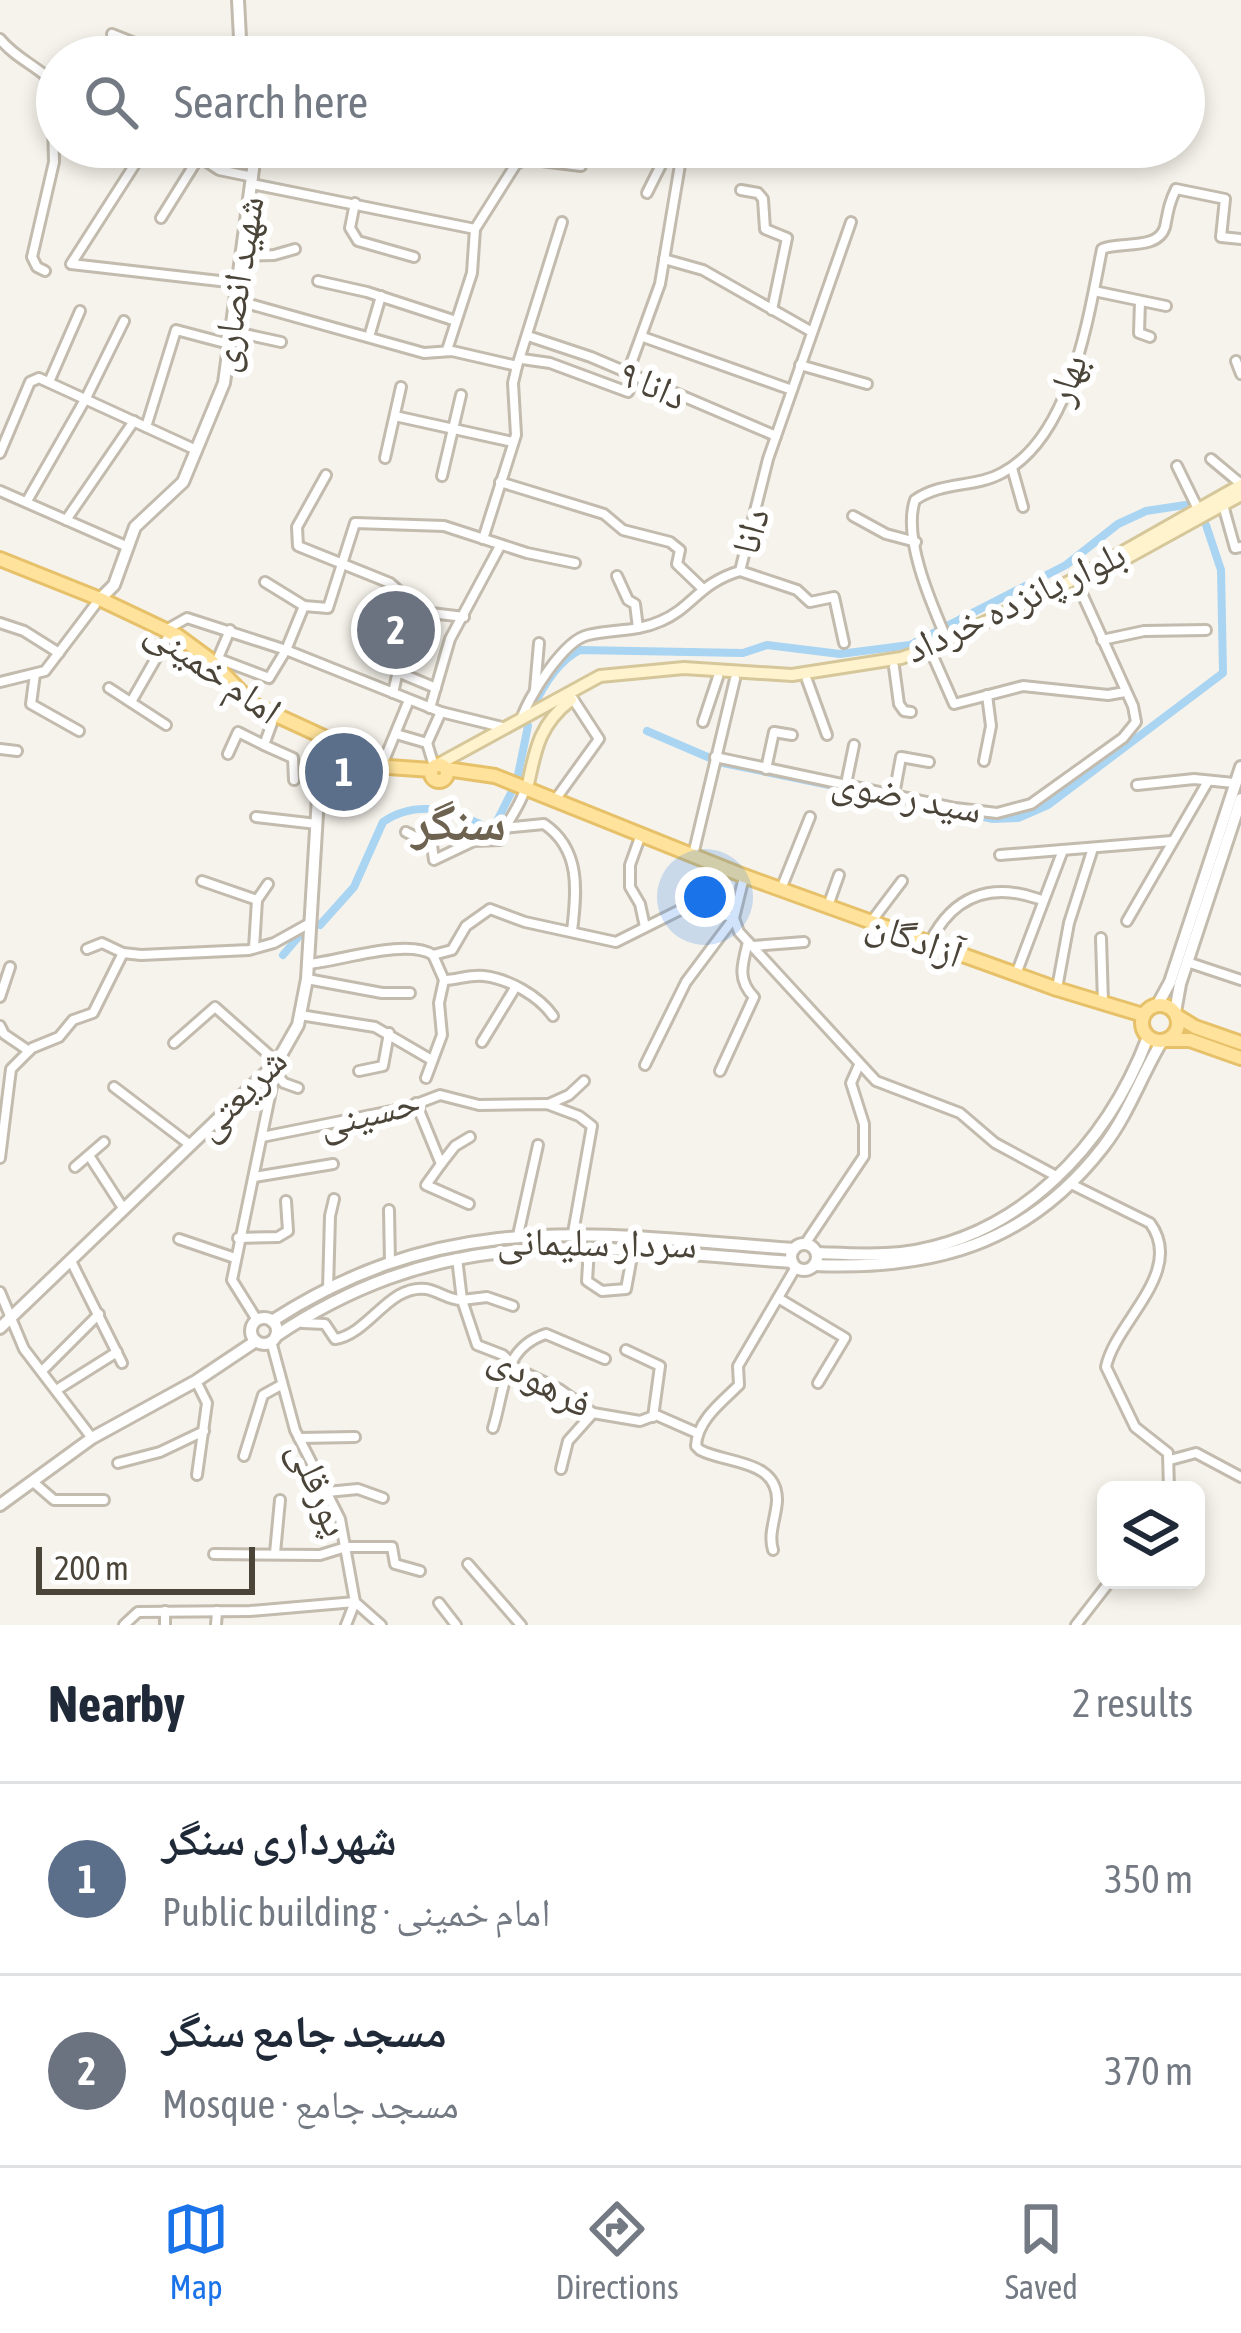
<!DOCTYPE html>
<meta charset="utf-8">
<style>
body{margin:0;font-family:"Asap Condensed","Noto Naskh Arabic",sans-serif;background:#f6f6f7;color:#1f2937}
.controls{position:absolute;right:36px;bottom:36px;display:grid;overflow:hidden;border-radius:18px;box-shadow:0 6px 18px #0003}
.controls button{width:108px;height:108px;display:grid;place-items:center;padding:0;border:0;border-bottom:3px solid #e0e1e3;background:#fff;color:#1f2937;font:60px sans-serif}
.scale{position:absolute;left:36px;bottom:30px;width:219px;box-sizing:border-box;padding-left:12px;border:6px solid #4b4439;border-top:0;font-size:33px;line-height:42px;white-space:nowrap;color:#4b4439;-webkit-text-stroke:9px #fff;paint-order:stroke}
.you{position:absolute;left:705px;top:897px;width:42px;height:42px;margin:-30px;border:9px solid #fff;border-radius:50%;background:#1a73e8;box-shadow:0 0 0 18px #1a73e833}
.badge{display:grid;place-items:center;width:78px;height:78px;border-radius:50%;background:#1a73e8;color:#fff;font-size:39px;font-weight:700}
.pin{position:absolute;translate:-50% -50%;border:6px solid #fff;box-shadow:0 3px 12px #0006}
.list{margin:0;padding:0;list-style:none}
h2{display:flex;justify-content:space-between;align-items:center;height:156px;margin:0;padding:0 48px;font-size:51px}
h2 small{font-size:39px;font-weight:400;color:#747a83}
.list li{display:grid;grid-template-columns:78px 1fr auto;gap:36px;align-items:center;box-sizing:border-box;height:192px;padding:0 48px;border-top:3px solid #e0e1e3}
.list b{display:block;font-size:45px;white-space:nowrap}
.list p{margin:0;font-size:39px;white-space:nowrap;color:#747a83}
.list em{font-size:39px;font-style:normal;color:#747a83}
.icon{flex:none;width:66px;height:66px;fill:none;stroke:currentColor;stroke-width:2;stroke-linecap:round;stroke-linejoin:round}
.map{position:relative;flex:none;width:1241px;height:1625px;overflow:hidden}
.search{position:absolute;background:#fff;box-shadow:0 6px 18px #0003;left:36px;right:36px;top:36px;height:132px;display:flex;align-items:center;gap:30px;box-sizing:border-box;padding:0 42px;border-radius:66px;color:#747a83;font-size:45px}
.sheet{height:540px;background:#fff}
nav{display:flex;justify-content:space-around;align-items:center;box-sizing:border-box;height:168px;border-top:3px solid #e0e1e3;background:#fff;font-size:33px;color:#747a83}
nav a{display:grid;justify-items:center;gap:6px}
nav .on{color:#1a73e8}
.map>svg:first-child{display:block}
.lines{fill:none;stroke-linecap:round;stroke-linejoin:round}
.canal{stroke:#a9d4f2;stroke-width:8}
.minor-casing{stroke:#c2bbae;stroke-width:14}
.tertiary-casing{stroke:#c2bbae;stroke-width:16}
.secondary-casing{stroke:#d6c79b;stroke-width:16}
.primary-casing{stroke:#e6c16a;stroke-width:18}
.minor{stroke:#fff;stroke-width:8}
.tertiary{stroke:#fff;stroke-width:10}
.secondary{stroke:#fff3cd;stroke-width:10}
.primary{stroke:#ffe39c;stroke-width:12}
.labels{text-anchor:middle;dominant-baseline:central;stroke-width:12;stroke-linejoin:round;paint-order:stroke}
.street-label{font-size:39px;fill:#4b4439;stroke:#fff}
.district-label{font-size:51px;font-weight:bold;fill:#6e6250;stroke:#fff}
</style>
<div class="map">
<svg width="1241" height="1625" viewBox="0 0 1241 1625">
<rect width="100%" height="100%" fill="#f6f3ec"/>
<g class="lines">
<!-- canal -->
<g class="canal">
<path d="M532,710C542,688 558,661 580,650L743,653L767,645L840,654L910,645L1066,565L1118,524L1146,511L1192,504"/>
<polyline points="647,731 710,758"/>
<polyline points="723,763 993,819 1018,818 1048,805 1223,673 1221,570 1206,525"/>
<polyline points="518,775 528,726"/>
<path d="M320,925L354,887L383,822C418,798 459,811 492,831L511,793"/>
<polyline points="283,955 300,935"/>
</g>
<defs>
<g id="minor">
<polyline points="112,34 170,57"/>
<path d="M0,39C17,60 40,67 57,86"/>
<polyline points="239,44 271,48 296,57"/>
<polyline points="146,147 71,264 237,283"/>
<polyline points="184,147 219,170 253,177"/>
<polyline points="252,184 475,229"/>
<polyline points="741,190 758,193 763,199 765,229 787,238 772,310"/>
<polyline points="647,193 665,157 680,158"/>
<polyline points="355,203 350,228 358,241 414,257"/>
<polyline points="161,218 199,157"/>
<polyline points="241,256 274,255 295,249"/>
<polyline points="664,259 703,270 812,332"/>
<polyline points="45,271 37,267 32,257 54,162 53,120 57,106"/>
<polyline points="318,281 367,292 456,321"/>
<polyline points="1094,291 1166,306"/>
<polyline points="235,300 424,353 452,351 517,366"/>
<polyline points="1140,301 1139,333 1150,337"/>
<polyline points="231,331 281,342"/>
<polyline points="528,336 591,357 776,436"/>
<polyline points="369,337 381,296"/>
<polyline points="643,337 792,390"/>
<polyline points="447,350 472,273 475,229 516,164 526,159 581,166"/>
<polyline points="522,359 550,363 628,392 635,375"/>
<polyline points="1236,361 1241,374"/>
<polyline points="800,365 867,384"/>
<polyline points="628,372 660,284 683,147"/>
<polyline points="49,382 80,311"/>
<polyline points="395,416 513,442"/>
<polyline points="146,427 176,330 229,344"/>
<polyline points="0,453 30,382 39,378 194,449"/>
<polyline points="385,458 401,387"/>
<polyline points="1211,459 1241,484"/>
<polyline points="1177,466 1198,509"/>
<polyline points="1012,468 1023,507"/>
<polyline points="326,475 297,527 298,546 390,583 423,612 464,617"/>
<polyline points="442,476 461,395"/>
<polyline points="500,482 604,514 623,530 670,542 680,550 677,564 702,588"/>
<polyline points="0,491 128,547"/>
<polyline points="27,501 86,398 124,321"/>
<polyline points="1223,505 1235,548 1241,547"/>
<polyline points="853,516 886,534 916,542"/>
<polyline points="66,520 134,421"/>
<polyline points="483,539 516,435 513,383 517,366 562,222"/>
<polyline points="740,571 797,590 810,602 834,597 844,643"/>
<polyline points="617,576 628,600 635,604 638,628"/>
<polyline points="265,582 304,606 328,608 355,523 444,526 527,553 575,563"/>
<polyline points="0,623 24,631 59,653"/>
<polyline points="166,630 187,618 286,650 441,712 506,728"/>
<path d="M947,640C932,605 902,538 915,500C942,481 975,488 1002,473C1071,437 1088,319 1102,249C1119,241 1158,251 1165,227C1168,212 1169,203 1176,189L1225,199L1221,237L1241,239"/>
<polyline points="1102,640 1144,631 1206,630"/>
<polyline points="932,654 954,704 1023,686 1108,695 1125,692"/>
<polyline points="219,659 269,678 286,650 304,606"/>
<polyline points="894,667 899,704 904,711 911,712"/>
<polyline points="212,672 230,630"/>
<polyline points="400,673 436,688"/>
<polyline points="35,674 31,704 79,731"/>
<polyline points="807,680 827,735"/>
<polyline points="0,682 45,671 95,605"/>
<polyline points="109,688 166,725"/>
<polyline points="535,689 539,643"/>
<polyline points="393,693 410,618"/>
<polyline points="131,702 167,639"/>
<polyline points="430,708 450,639 500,546"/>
<path d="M521,720C528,697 564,640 588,635C613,629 637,632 661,621C692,608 699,583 740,571L768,459L851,222"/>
<polyline points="703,722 718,677"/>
<polyline points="272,723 264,745 293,758 294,780"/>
<polyline points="396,734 427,743 434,766"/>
<polyline points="427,743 441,712"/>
<polyline points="0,749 17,751"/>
<polyline points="228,754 238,732 264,745"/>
<polyline points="715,757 955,808 997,813 1031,804 1123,738 1136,722 1133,706 1078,585"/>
<polyline points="984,761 991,726 987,695"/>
<polyline points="383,763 409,700"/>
<polyline points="766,769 774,732 792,735"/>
<polyline points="846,784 854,745"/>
<polyline points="1137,785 1194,779 1234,783"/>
<polyline points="894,795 901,757 929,762"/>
<polyline points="555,800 599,739 573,699"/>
<polyline points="256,817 317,824"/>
<path d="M503,828L544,824C581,849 577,891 572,931"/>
<path d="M406,832L432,845L434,860L474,841L500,840C507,820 518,810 524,792"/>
<polyline points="639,840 630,865 630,887 640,904 645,927"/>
<polyline points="693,855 735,679"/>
<polyline points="1000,855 1172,841"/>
<polyline points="744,877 734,918 739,932 876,1081 960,1113 995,1143 1058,1177"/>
<polyline points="202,881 257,900"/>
<polyline points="781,889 810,817"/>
<polyline points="828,906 839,875"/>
<polyline points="1127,921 1207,783"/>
<polyline points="871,922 902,881"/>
<polyline points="1101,938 1103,1002"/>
<path d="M930,942C953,896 990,882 1039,899"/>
<polyline points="753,946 804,942"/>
<polyline points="254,948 257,900 268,884"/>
<polyline points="87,949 102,943 123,953 141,955 249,950 274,943 310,923"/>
<polyline points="433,955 452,950 466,926 490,909 525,922 616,942 690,905 734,918 686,982 645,1065"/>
<path d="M433,955L444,980C457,980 470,974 484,976C509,979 539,996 553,1016"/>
<polyline points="1187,962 1241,980"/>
<path d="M308,964C341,961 407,938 433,955"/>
<polyline points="1016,974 1063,850"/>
<polyline points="307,979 382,993 410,993"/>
<polyline points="1057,988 1069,923 1093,848"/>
<polyline points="0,997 10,967"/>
<polyline points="300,1015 375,1027 430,1059"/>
<polyline points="0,1026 4,1034 29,1051"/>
<polyline points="482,1042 515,988"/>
<polyline points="174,1043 215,1007 277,1062 232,1280 257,1320"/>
<polyline points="359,1071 383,1066 389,1033"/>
<path d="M720,1071L754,997C737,980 742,965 748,942"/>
<polyline points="275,1073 284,1083 298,1088"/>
<polyline points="426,1078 442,1035 439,1003 444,980"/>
<polyline points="114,1087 189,1144"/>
<polyline points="416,1103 441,1164 426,1185 469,1204"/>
<polyline points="549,1104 569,1095 584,1081"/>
<polyline points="262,1137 406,1108 440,1095 479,1105 547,1104 579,1116 592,1126 573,1233"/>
<polyline points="90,1157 123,1208"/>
<polyline points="0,1158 11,1069 32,1048 59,1037 73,1020 93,1013 123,953"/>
<polyline points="441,1164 455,1146 470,1137"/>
<polyline points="75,1167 104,1142"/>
<polyline points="254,1177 333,1164"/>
<path d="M1071,1184L1150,1223C1186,1272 1115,1322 1106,1367L1135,1427L1168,1453L1169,1490"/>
<polyline points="389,1210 390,1263"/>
<polyline points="518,1235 538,1145"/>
<polyline points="238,1238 278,1237 288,1231 286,1201"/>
<polyline points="179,1239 235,1258"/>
<polyline points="805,1244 864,1156 864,1124 851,1083 859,1065"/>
<polyline points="589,1248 587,1281 602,1291 626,1289 633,1251"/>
<polyline points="457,1258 462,1300 487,1297 513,1306"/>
<polyline points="71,1261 122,1363"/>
<polyline points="328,1290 330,1216 334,1199"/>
<polyline points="0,1292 24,1349 92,1438"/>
<polyline points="778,1298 845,1338 818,1383"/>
<path d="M303,1323L325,1324L335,1339C369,1334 389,1284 426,1289C439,1291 448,1300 462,1300L477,1345L503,1355L517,1369L559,1389L593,1413L640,1421L656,1415L697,1433"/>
<polyline points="271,1341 295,1430 340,1519 355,1602 381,1625"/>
<polyline points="626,1350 660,1366 653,1417"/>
<polyline points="42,1371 99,1314"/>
<polyline points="196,1381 207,1403 197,1475"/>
<polyline points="58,1389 117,1352"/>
<path d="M493,1428C505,1390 502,1348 546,1334L605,1359"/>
<polyline points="299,1438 355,1437"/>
<polyline points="244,1456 263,1395 281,1385"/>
<polyline points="1170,1460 1196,1453 1241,1477"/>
<polyline points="118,1463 160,1452 204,1431"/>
<polyline points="561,1469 568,1441 593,1413"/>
<polyline points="32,1481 54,1500 104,1500"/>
<polyline points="327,1492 358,1489 383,1498"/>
<path d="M773,1550C768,1534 776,1518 777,1501C778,1459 726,1464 700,1450L696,1446C697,1420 723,1401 739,1385L738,1366L796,1267"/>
<polyline points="275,1553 280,1500"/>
<polyline points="214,1554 320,1555 346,1547 392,1547 395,1564 420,1571"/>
<polyline points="468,1564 521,1625"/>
<polyline points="439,1603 456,1625"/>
<polyline points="124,1625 138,1612 250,1611 355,1602 346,1625"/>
<polyline points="165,1625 165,1611"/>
<polyline points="216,1625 217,1611"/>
<polyline points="1076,1625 1111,1580"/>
</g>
<g id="tertiary">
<polyline points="238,0 241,57"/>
<polyline points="100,599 114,585 135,527 183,482 224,383 256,147"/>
<polyline points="322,779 333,759 342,754"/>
<polyline points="1158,1004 1170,982 1241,767"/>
<polyline points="1175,1012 1180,984 1241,799"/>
<circle cx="804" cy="1257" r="13"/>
<path d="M817,1253C845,1254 873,1256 901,1253C1020,1238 1107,1145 1148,1037"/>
<path d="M814,1265C933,1270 1027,1245 1103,1147C1128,1115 1141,1076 1162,1041"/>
<circle cx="264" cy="1331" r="13"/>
<path d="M272,1321C450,1206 596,1235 794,1249"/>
<polyline points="0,1328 277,1062 298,1025 307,979 320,764 325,739"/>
<path d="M276,1336C452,1219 595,1248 792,1262"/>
<polyline points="0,1505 92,1438 196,1381 256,1341"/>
</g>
<g id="secondary">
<polyline points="1123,560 1241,495"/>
<polyline points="439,764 600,676 684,668 792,675 901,658 933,647 1075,579 1241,485"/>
<path d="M527,789C535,751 539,724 571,700"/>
</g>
<g id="primary">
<polyline points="0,559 100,599 178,636 208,658 254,705 389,767 431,770"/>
<circle cx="439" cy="773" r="8"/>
<polyline points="447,769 495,776 744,876 1057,989 1143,1015"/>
<circle cx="1160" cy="1023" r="18"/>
<polyline points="1177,1016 1195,1027 1241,1043"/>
<polyline points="1167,1040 1190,1040 1241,1058"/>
</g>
</defs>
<!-- minor casing -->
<use href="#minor" class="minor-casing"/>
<!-- tertiary casing -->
<use href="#tertiary" class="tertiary-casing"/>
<!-- secondary casing -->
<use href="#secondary" class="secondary-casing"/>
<!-- primary casing -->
<use href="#primary" class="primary-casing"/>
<!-- minor -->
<use href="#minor" class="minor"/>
<!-- tertiary -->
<use href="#tertiary" class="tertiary"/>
<!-- secondary -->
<use href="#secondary" class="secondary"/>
<!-- primary -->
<use href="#primary" class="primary"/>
</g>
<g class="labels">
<!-- street labels -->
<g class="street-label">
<text transform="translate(236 284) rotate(-81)">شهید انصاری</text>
<text transform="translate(1066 379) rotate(-70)">بهار</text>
<text transform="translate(653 384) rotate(24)">دانا ۹</text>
<text transform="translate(750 531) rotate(-74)">دانا</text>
<text transform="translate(1015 601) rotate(-25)">بلوار پانزده خرداد</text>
<text transform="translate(214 670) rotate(35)">امام خمینی</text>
<text transform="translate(907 795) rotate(11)">سید رضوی</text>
<text transform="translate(915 938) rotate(20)">آزادگان</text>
<text transform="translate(240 1093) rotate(-45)">شریعتی</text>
<text transform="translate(369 1112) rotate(-14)">حسینی</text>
<text transform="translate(597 1242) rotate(1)">سردار سلیمانی</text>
<text transform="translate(541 1380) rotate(29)">فرهودی</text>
<text transform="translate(320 1488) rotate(67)">پورقلی</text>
</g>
<!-- district labels -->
<g class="district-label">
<text x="459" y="821">سنگر</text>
</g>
</g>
</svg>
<div class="controls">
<button><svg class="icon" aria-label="layers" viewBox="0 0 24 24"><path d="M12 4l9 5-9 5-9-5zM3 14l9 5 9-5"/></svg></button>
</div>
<div class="scale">200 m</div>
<div class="you"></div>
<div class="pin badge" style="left:344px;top:772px;background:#5c6f8a">1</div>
<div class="pin badge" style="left:396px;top:630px;background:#6b7280">2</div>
<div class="search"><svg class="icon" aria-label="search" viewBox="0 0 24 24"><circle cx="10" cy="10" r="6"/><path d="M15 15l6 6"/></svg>Search here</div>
</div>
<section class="sheet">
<h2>Nearby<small>2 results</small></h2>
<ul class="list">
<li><span class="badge" style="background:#5c6f8a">1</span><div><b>شهرداری سنگر</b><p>Public building · امام خمینی</p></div><em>350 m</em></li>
<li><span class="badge" style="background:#6b7280">2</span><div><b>مسجد جامع سنگر</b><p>Mosque · مسجد جامع</p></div><em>370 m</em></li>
</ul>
</section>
<nav>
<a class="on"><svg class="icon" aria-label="map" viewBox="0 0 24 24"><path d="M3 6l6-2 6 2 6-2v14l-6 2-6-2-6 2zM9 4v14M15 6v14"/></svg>Map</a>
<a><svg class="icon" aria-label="directions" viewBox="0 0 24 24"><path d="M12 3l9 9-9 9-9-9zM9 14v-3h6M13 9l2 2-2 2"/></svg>Directions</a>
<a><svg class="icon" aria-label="saved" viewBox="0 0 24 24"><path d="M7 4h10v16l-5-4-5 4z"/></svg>Saved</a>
</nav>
